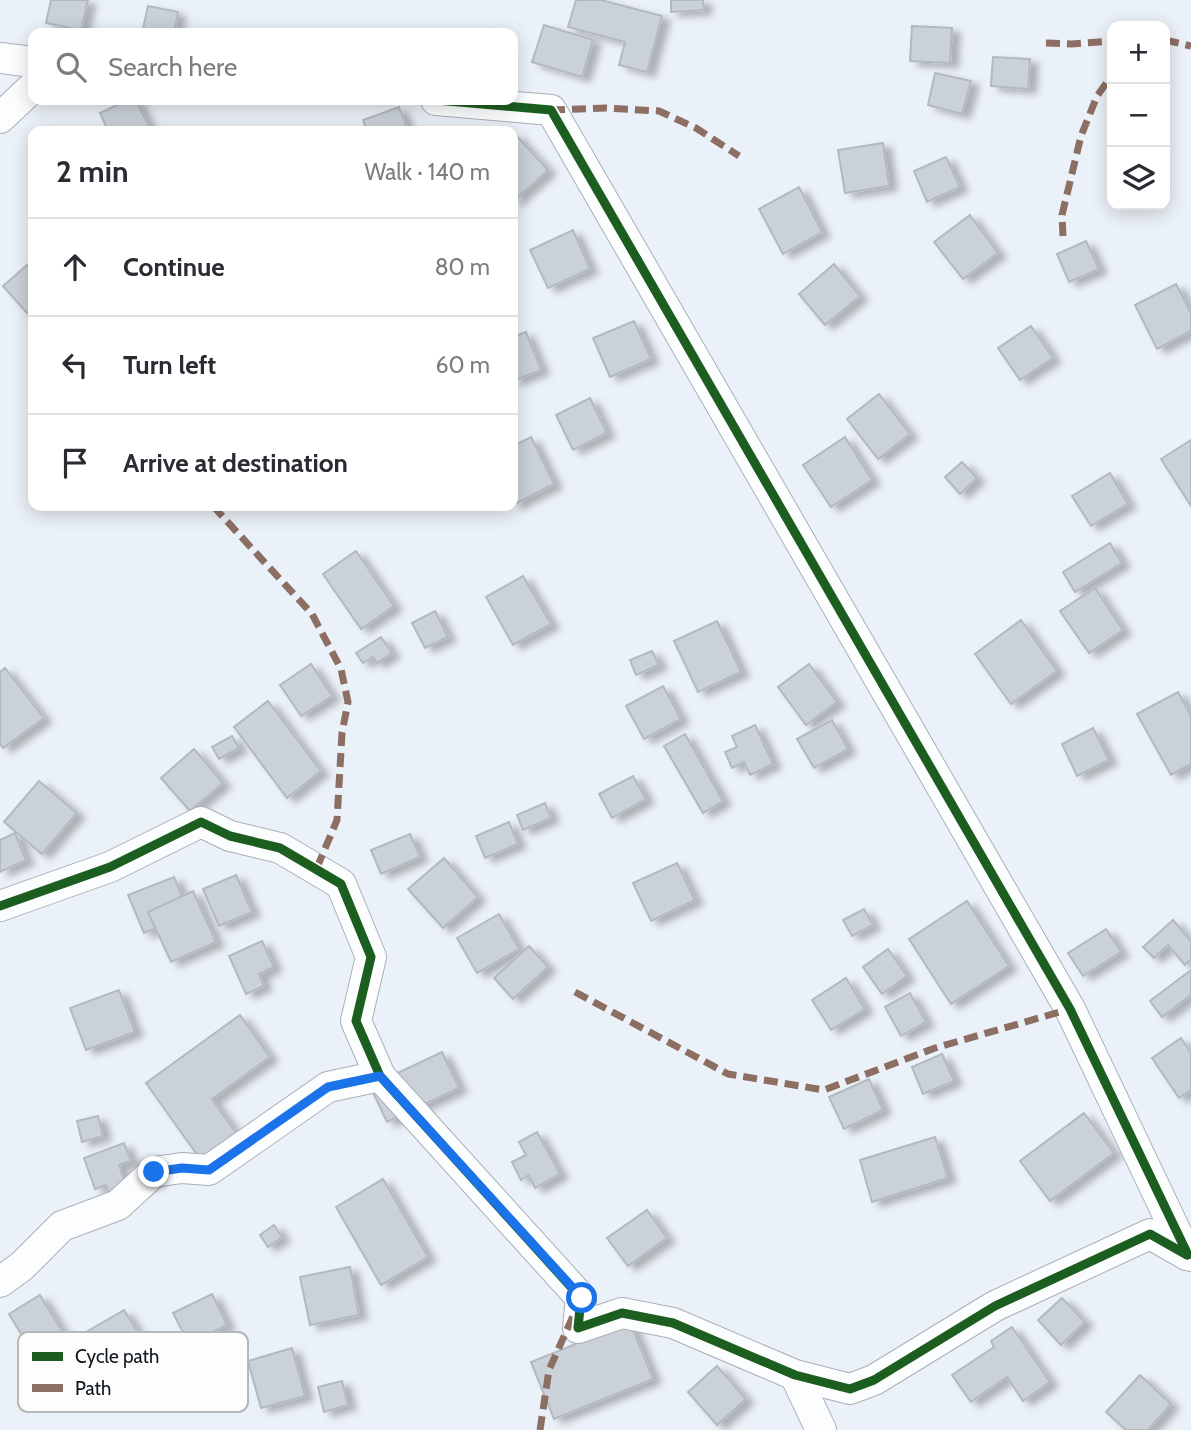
<!DOCTYPE html>
<meta charset="utf-8">
<style>
body{margin:0;font-family:Cabin,sans-serif;background:#f7f7f7;color:#2b2b33}
.controls{position:absolute;right:21px;top:21px;display:grid;overflow:hidden;border-radius:14px;box-shadow:0 4px 18px #0003}
.controls button{width:63px;height:63px;display:grid;place-items:center;padding:0;border:0;border-bottom:2px solid #e1e1e2;background:#fff;color:#2b2b33;font:35px sans-serif}
.stop{position:absolute;width:21px;height:21px;margin:-16px;border:5px solid #1a73e8;border-radius:50%;background:#fff}
.stop.end{background:#1a73e8;border-color:#fff;box-shadow:0 2px 7px #0008}
.list{margin:0;padding:0;list-style:none}
h2{display:flex;justify-content:space-between;align-items:center;height:91px;margin:0;padding:0 28px;font-size:30px}
h2 small{font-size:23px;font-weight:400;color:#7c7c81}
.list li{display:grid;grid-template-columns:46px 1fr auto;gap:21px;align-items:center;box-sizing:border-box;height:98px;padding:0 28px;border-top:2px solid #e1e1e2}
.list b{display:block;font-size:26px;white-space:nowrap}
.list em{font-size:23px;font-style:normal;color:#7c7c81}
.icon{flex:none;width:38px;height:38px;fill:none;stroke:currentColor;stroke-width:2;stroke-linecap:round;stroke-linejoin:round}
.map{position:relative;flex:none;width:1191px;height:1430px;overflow:hidden}
.search{position:absolute;background:#fff;box-shadow:0 4px 18px #0003;left:28px;top:28px;width:490px;height:77px;display:flex;align-items:center;gap:18px;box-sizing:border-box;padding:0 24px;border-radius:14px;color:#7c7c81;font-size:26px}
.panel{position:absolute;background:#fff;box-shadow:0 4px 18px #0003;left:28px;top:126px;width:490px;height:385px;border-radius:14px}
.map>svg:first-child{display:block}
.building{fill:#cad1d8;stroke:#b3b9c0;stroke-width:2;filter:url(#shadow)}
.lines{fill:none;stroke-linecap:round;stroke-linejoin:round}
.street-casing{stroke:#aab0b7;stroke-width:32}
.street{stroke:#fcfdfe;stroke-width:30}
.quiet{stroke:#8d6e63;stroke-width:7;stroke-dasharray:14 7;stroke-linecap:butt}
.cycleway-casing{stroke:#fdfdfd;stroke-width:13}
.cycleway{stroke:#1b5e20;stroke-width:9}
.route{stroke:#1a73e8;stroke-width:9}
.key{fill:#fdfdfd;stroke:#b5b7ba;stroke-width:2}
.key-label{font-size:19px;fill:#0e151c}
</style>
<div class="map">
<svg width="1191" height="1430" viewBox="0 0 1191 1430">
<defs>
<filter id="shadow"><feDropShadow dx="8" dy="4.5" stdDeviation="3.5" flood-color="#0004"/></filter>
</defs>
<rect width="100%" height="100%" fill="#ebf1f8"/>
<!-- building -->
<g class="building">
<polygon points="51,0 88,0 81,30 46,23"/>
<polygon points="576,0 601,0 662,16 647,72 619,65 625,42 568,27"/>
<polygon points="671,0 703,0 704,10 671,12"/>
<polygon points="148,6 178,12 174,33 142,33"/>
<polygon points="544,25 593,40 582,77 532,62"/>
<polygon points="912,26 952,28 950,63 910,61"/>
<polygon points="993,57 1030,59 1028,89 991,86"/>
<polygon points="935,73 971,81 962,114 928,105"/>
<polygon points="128,100 136,100 151,131 108,131 100,113"/>
<polygon points="399,107 408,131 367,131 363,120"/>
<polygon points="514,133 548,170 513,202 513,134"/>
<polygon points="883,143 889,186 845,193 838,150"/>
<polygon points="946,157 960,187 927,202 914,171"/>
<polygon points="799,187 822,232 783,254 759,209"/>
<polygon points="970,215 998,253 963,279 934,242"/>
<polygon points="573,230 590,269 548,288 530,250"/>
<polygon points="1086,241 1099,269 1069,282 1057,254"/>
<polygon points="834,264 860,296 825,325 799,294"/>
<polygon points="27,265 33,272 33,308 27,313 3,286"/>
<polygon points="1176,284 1191,313 1191,331 1157,349 1135,305"/>
<polygon points="634,321 651,359 610,377 593,338"/>
<polygon points="1031,326 1053,358 1020,380 998,348"/>
<polygon points="526,332 541,370 513,381 513,337"/>
<polygon points="879,394 910,434 878,459 847,419"/>
<polygon points="590,398 607,433 573,450 556,415"/>
<polygon points="531,437 554,484 513,505 513,446"/>
<polygon points="845,437 872,480 831,507 803,465"/>
<polygon points="1191,440 1191,506 1161,459"/>
<polygon points="962,462 977,478 960,494 945,477"/>
<polygon points="1110,473 1128,504 1091,526 1072,496"/>
<polygon points="1110,543 1122,563 1075,592 1063,572"/>
<polygon points="356,551 394,606 361,629 323,574"/>
<polygon points="523,576 551,624 513,645 486,597"/>
<polygon points="1095,588 1123,630 1089,653 1060,611"/>
<polygon points="435,611 448,637 425,648 412,623"/>
<polygon points="1021,620 1057,671 1011,704 975,654"/>
<polygon points="717,621 741,672 698,692 674,641"/>
<polygon points="381,637 392,653 377,663 373,657 363,663 356,653"/>
<polygon points="652,651 659,665 636,675 630,660"/>
<polygon points="311,664 332,696 301,716 280,685"/>
<polygon points="809,664 837,702 806,725 778,687"/>
<polygon points="5,668 44,718 3,748 0,744 0,672"/>
<polygon points="663,686 681,719 644,739 626,706"/>
<polygon points="1178,692 1191,716 1191,764 1171,775 1137,714"/>
<polygon points="268,701 321,771 287,798 234,727"/>
<polygon points="832,720 848,749 814,768 797,739"/>
<polygon points="755,725 773,764 750,775 744,762 732,768 725,752 737,747 732,736"/>
<polygon points="1093,728 1109,760 1077,776 1062,744"/>
<polygon points="685,734 723,801 703,813 664,746"/>
<polygon points="232,736 239,748 219,759 212,747"/>
<polygon points="194,749 223,783 190,811 161,778"/>
<polygon points="633,776 646,799 612,818 599,794"/>
<polygon points="39,781 77,813 42,854 4,822"/>
<polygon points="545,803 551,818 523,830 517,815"/>
<polygon points="509,822 518,844 485,858 476,836"/>
<polygon points="15,833 26,860 0,872 0,840"/>
<polygon points="410,834 420,857 381,874 371,850"/>
<polygon points="444,858 478,897 443,928 408,889"/>
<polygon points="677,863 695,900 651,921 633,883"/>
<polygon points="236,875 252,912 219,926 203,889"/>
<polygon points="174,877 189,915 144,933 128,895"/>
<polygon points="193,891 216,942 171,962 148,912"/>
<polygon points="967,901 1009,966 951,1004 909,939"/>
<polygon points="864,909 873,925 852,936 843,920"/>
<polygon points="499,914 519,949 477,973 457,938"/>
<polygon points="1173,920 1191,941 1191,959 1185,965 1168,945 1154,958 1143,947"/>
<polygon points="1106,929 1121,952 1083,976 1068,953"/>
<polygon points="262,941 274,967 259,974 264,986 246,994 229,956"/>
<polygon points="529,946 548,967 513,999 494,978"/>
<polygon points="888,949 907,976 882,994 863,967"/>
<polygon points="1191,970 1191,995 1162,1017 1150,1001"/>
<polygon points="846,978 865,1009 831,1030 812,1000"/>
<polygon points="119,990 135,1032 86,1050 70,1008"/>
<polygon points="910,993 926,1022 901,1036 885,1007"/>
<polygon points="240,1015 270,1057 212,1099 239,1137 203,1163 146,1083"/>
<polygon points="1181,1038 1191,1053 1191,1090 1179,1098 1152,1058"/>
<polygon points="442,1052 459,1088 387,1122 370,1086"/>
<polygon points="942,1054 954,1081 923,1094 912,1067"/>
<polygon points="869,1079 883,1110 844,1129 829,1097"/>
<polygon points="1084,1113 1114,1153 1050,1201 1020,1161"/>
<polygon points="98,1116 103,1136 82,1142 77,1121"/>
<polygon points="537,1132 560,1174 535,1188 529,1175 521,1180 512,1162 526,1155 519,1142"/>
<polygon points="935,1137 948,1178 872,1202 860,1160"/>
<polygon points="124,1143 131,1161 119,1165 128,1191 110,1197 106,1185 95,1189 84,1158"/>
<polygon points="383,1179 428,1257 381,1285 336,1207"/>
<polygon points="647,1210 667,1238 628,1266 607,1238"/>
<polygon points="274,1225 282,1237 268,1247 260,1235"/>
<polygon points="350,1267 359,1315 310,1325 300,1277"/>
<polygon points="212,1294 227,1325 189,1344 173,1313"/>
<polygon points="40,1295 68,1341 37,1360 9,1314"/>
<polygon points="1062,1298 1085,1322 1061,1345 1038,1320"/>
<polygon points="124,1310 146,1346 89,1379 67,1343"/>
<polygon points="630,1322 653,1379 554,1419 531,1362"/>
<polygon points="1012,1327 1050,1382 1023,1401 1007,1377 971,1402 952,1375 994,1347 991,1341"/>
<polygon points="292,1348 305,1396 261,1408 248,1361"/>
<polygon points="717,1366 746,1399 717,1425 688,1392"/>
<polygon points="1140,1375 1171,1404 1148,1430 1126,1430 1106,1412"/>
<polygon points="342,1381 348,1405 324,1412 318,1387"/>
</g>
<g class="lines">
<defs>
<g id="street">
<polyline points="0,58 33,62"/>
<polyline points="436,100 551,110 1070,1009 1187,1255 1191,1256"/>
<polyline points="0,118 33,87"/>
<polyline points="0,906 110,867 201,822 230,836 280,848 341,884 371,957 356,1021 380,1076 581,1298 578,1328 622,1313 673,1323 795,1375 850,1389 874,1380 995,1306 1150,1234 1187,1255"/>
<polyline points="0,1282 22,1266 62,1226 118,1205 154,1172 182,1168 209,1170 328,1087 380,1076"/>
<polyline points="795,1375 821,1430"/>
</g>
</defs>
<!-- street casing -->
<use href="#street" class="street-casing"/>
<!-- street -->
<use href="#street" class="street"/>
<!-- quiet -->
<g class="quiet">
<polyline points="1165,40 1191,46"/>
<polyline points="1046,43 1072,44 1112,41"/>
<polyline points="551,110 606,108 659,111 696,128 739,156"/>
<polyline points="1063,236 1062,215 1081,136 1097,96 1112,75"/>
<polyline points="213,506 312,614 341,669 348,702 342,733 337,820 316,870"/>
<polyline points="575,992 728,1074 824,1090 935,1048 1070,1009"/>
<polyline points="540,1430 549,1370 574,1314"/>
</g>
<defs>
<g id="cycleway">
<polyline points="436,100 551,110 1070,1009 1188,1255"/>
<polyline points="0,906 110,867 201,822 230,836 280,848 341,884 371,957 356,1021 380,1076 581,1298 578,1328 622,1313 673,1323 795,1375 850,1389 874,1380 995,1306 1150,1234 1187,1255"/>
</g>
</defs>
<!-- cycleway casing -->
<use href="#cycleway" class="cycleway-casing"/>
<!-- cycleway -->
<use href="#cycleway" class="cycleway"/>
</g>
<g class="lines">
<!-- route -->
<polyline class="route" points="154,1172 182,1168 209,1170 328,1087 380,1076 582,1298"/>
</g>
<!-- legend -->
<rect x="18" y="1332" width="230" height="80" rx="10" class="key"/>
<rect x="32" y="1352" width="31" height="9" fill="#1b5e20"/>
<rect x="32" y="1384" width="31" height="8" fill="#8d6e63"/>
<g class="key-label">
<text x="75" y="1363">Cycle path</text>
<text x="75" y="1395">Path</text>
</g>
</svg>
<div class="controls">
<button>+</button>
<button>−</button>
<button><svg class="icon" aria-label="layers" viewBox="0 0 24 24"><path d="M12 4l9 5-9 5-9-5zM3 14l9 5 9-5"/></svg></button>
</div>
<div class="stop" style="left:582px;top:1298px"></div>
<div class="stop end" style="left:154px;top:1172px"></div>
<div class="search"><svg class="icon" aria-label="search" viewBox="0 0 24 24"><circle cx="10" cy="10" r="6"/><path d="M15 15l6 6"/></svg>Search here</div>
<section class="panel">
<h2>2 min<small>Walk · 140 m</small></h2>
<ul class="list">
<li><svg class="icon" aria-label="ahead" viewBox="0 0 24 24"><path d="M12 20V5M6 11l6-6 6 6"/></svg><div><b>Continue</b></div><em>80 m</em></li>
<li><svg class="icon" aria-label="left" viewBox="0 0 24 24"><path d="M17 20v-9H6M10 6l-5 5 5 5"/></svg><div><b>Turn left</b></div><em>60 m</em></li>
<li><svg class="icon" aria-label="arrive" viewBox="0 0 24 24"><path d="M6 21V4h12l-3 4 3 4H6"/></svg><div><b>Arrive at destination</b></div></li>
</ul>
</section>
</div>
